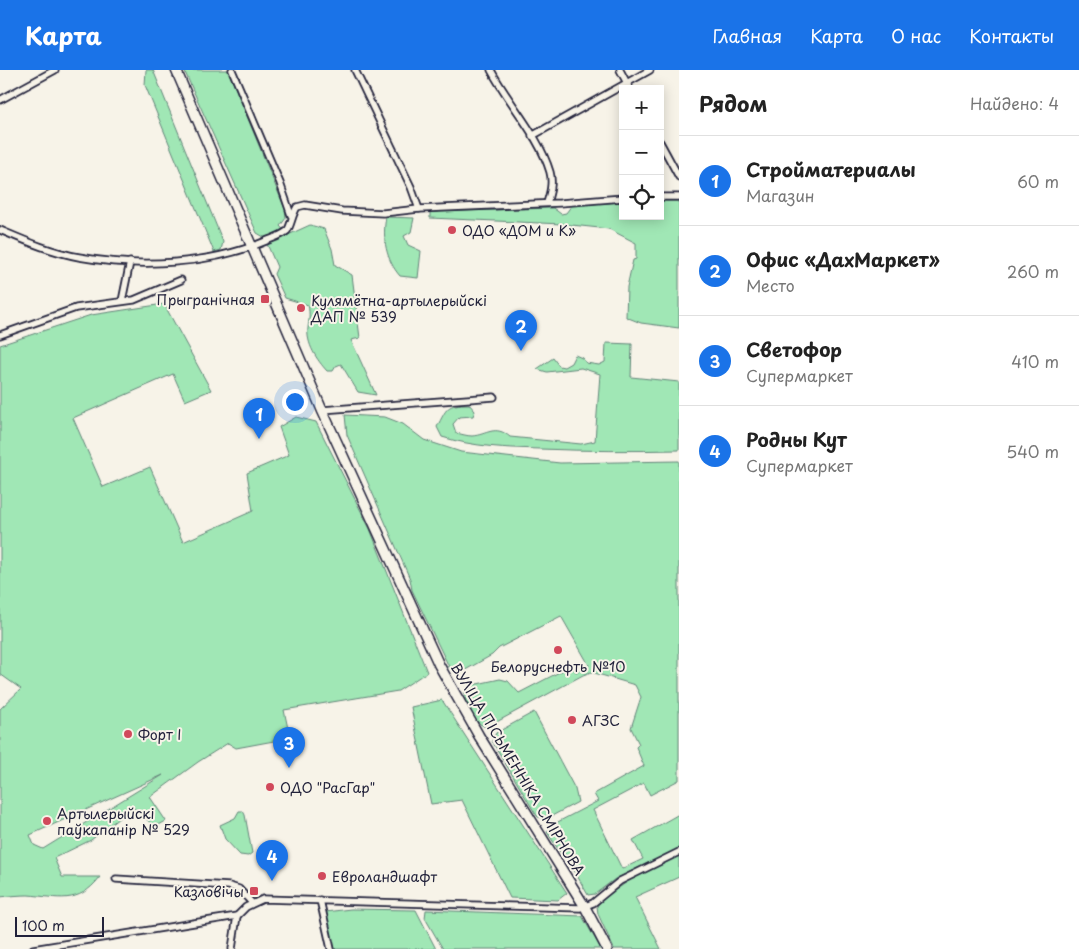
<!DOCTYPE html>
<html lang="ru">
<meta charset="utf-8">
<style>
body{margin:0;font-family:"Playpen Sans",sans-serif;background:#f6f6f6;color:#222}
.controls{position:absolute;right:15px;top:15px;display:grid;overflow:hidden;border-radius:0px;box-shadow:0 2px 12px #0003}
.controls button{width:45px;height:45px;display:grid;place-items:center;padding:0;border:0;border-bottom:1px solid #e0e0e0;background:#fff;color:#222;font:25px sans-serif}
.scale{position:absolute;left:15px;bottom:12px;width:89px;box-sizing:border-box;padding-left:5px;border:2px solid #22223b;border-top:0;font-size:14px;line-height:18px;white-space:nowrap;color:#22223b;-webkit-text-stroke:4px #f7f3e8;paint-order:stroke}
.you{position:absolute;left:294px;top:331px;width:18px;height:18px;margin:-12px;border:4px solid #fff;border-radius:50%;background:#1a73e8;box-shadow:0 0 0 8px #1a73e833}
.badge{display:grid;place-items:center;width:32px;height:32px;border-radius:50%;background:#1a73e8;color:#fff;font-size:16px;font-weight:700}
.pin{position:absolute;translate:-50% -41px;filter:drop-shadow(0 1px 2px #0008)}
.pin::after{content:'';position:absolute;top:26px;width:18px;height:15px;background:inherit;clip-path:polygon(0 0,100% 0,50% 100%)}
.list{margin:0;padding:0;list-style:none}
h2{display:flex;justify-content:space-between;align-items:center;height:65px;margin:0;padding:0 20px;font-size:21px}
h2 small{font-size:16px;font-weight:400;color:#767676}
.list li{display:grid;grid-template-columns:32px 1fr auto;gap:15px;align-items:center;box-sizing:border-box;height:90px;padding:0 20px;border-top:1px solid #e0e0e0}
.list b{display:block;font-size:19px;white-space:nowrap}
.list p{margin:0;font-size:16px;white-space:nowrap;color:#767676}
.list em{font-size:16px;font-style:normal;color:#767676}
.icon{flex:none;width:28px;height:28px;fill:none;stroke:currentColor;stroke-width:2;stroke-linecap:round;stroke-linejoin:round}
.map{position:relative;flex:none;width:679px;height:879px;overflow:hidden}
header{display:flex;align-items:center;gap:30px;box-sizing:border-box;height:70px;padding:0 25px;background:#1a73e8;color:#fff}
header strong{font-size:24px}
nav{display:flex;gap:28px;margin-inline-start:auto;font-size:18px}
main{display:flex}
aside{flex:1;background:#fff}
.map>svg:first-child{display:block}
.green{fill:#a0e7b5;stroke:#618478;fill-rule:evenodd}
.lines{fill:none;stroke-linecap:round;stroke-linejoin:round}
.minor-casing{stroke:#22223b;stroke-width:9}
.secondary-casing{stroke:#22223b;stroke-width:12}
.minor{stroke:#f7f3e8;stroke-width:5.5}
.secondary{stroke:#f7f3e8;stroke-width:9}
.poi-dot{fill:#d1495b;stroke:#f7f3e8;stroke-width:2}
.labels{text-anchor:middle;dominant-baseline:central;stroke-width:4;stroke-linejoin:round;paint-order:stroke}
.poi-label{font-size:14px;fill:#22223b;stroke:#f7f3e8;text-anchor:start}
.street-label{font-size:14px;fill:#22223b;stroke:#f7f3e8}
</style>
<header>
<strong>Карта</strong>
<nav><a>Главная</a><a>Карта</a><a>О нас</a><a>Контакты</a></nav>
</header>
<main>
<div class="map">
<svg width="679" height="879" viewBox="0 0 679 879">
<rect width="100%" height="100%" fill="#f7f3e8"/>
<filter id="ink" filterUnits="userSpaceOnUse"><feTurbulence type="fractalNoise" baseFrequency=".02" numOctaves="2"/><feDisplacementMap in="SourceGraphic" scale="10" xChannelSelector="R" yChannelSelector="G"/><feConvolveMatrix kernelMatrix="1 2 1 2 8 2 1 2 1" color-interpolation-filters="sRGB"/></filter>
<g filter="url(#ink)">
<!-- green -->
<g class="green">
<polygon points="146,0 153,0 223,172 221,180 214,182 145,15"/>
<path d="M184,0H228L285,139L286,148L280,156L288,165L310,155L324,159L332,179L335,195L352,205L360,268L351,270L376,325L358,322L341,294L336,296L333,301H327C317,290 306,274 308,258C309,250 310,244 308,235L285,228L274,204L277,197L264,167L257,163Z"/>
<polygon points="660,131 679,131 679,258 641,253 626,247 627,217 633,190 636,189 636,173 609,159 562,154 430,148 430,142 553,138 561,144 566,143 572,135 623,132 623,146 660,146"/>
<path d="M386,147L414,148L411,162L404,166L408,175L421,181L418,208L400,206C386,190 382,168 386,147Z"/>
<path d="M164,234L211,320L185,331L173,304L73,348L103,417L150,397L183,472L253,441L247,403L289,385L279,357L296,347L316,352L370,459L427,602L398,621L284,640L290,668L236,678L228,673L198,692L150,727L166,751L155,757L133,737L91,770L54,788L62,807H100C78,836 58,827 28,825C19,825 9,826 0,827V639L21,619L0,604V275L91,245ZM163,705L43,779L34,775L30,765Z"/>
<path d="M606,273L632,274L631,307L679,312V380C633,381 587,381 540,379C506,378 474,377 442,367L437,357C447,338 446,334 469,334L475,341L473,346L459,347L453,354L456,363C461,364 467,366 472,366C487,365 495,354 510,367L581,374L595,371L600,304L581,298L547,302L537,299L553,288L559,296L564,297L571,293L575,285L582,288L586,293L599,295L605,292Z"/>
<path d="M345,345L385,347L403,354L424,370L461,382L560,393L679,391V710L650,725L644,713L593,740L622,799L643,789L633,770L679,744V807L635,827L661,879H614L598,844L597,836C609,820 631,815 640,797L615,809L595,824L588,825L563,781L560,782L547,762L552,755L598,731L594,724L644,696L636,677L639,674L631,658L641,627L635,615L591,602L583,605L491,655V657C477,661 457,627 468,616L500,609L508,611L519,623L571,596L576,602L589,595L561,546L499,578L492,585L460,603L450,599L412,520L410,509L347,365Z"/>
<polygon points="442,630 567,823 558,830 510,828 462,730 431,734 411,637"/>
<polygon points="534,642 575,719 578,732 548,748 538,747 535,743 492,671 496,663"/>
<polygon points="239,741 243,741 245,745 252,783 248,786 240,785 225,769 220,755 235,748"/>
<polygon points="351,839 416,840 436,879 334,879 325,842"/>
<polygon points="426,840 582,846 601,879 443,879 425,848"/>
</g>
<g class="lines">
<defs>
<g id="minor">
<polyline points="232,0 280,113 291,145"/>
<polyline points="355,0 411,117 419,139"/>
<path d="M491,0C509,34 539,65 550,102C553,113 550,123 547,133"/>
<polyline points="620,0 630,19"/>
<polyline points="0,30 55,0"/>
<polyline points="532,66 650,0"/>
<polyline points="660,72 679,107"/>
<polyline points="660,127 679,127"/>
<path d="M0,160C26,171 51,182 79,187C140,198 209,195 266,171C273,168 281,166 287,161C291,156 292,145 297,137L305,135L342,141L383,143L419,139L560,133L623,128"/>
<polyline points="122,231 130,192"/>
<polyline points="0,265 76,238 134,230 181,210"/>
<polyline points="322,340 494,327"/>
<polyline points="116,809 229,816 239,819 252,833"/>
<polyline points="320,830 331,879"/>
<polyline points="33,879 237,846 246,837 263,829 580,838 593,833 620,811 679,782"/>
<polyline points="232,879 237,846"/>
</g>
<polyline id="secondary" points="176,0 322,340 439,595 479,666 585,837 607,879"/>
</defs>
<!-- minor casing -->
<use href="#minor" class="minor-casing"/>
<!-- secondary casing -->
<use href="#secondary" class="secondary-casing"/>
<!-- minor -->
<use href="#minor" class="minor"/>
<!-- secondary -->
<use href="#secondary" class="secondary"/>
</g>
</g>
<!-- markers -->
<g class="poi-dot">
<circle cx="452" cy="160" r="5"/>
<rect x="260" y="224" width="10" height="10" rx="2.5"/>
<circle cx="301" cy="238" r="5"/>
<circle cx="558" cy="580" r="5"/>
<circle cx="572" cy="650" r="5"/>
<circle cx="128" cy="664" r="5"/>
<circle cx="270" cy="717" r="5"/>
<circle cx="47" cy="751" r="5"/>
<circle cx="322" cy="806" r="5"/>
<rect x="249" y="816" width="10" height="10" rx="2.5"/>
</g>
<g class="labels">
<!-- poi labels -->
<g class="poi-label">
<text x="462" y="160">ОДО «ДОМ и К»</text>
<text x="255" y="229" text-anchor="end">Прыгранічная</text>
<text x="311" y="230">Кулямётна-артылерыйскі<tspan x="311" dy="16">ДАП № 539</tspan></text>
<text x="558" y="596" text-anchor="middle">Белоруснефть №10</text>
<text x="582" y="650">АГЗС</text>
<text x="138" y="664">Форт I</text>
<text x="280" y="717">ОДО "РасГар"</text>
<text x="57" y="743">Артылерыйскі<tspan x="57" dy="16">паўкапанір № 529</tspan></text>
<text x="332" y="806">Евроландшафт</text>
<text x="244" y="821" text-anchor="end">Казловічы</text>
</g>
<!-- street labels -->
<g class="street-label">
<text transform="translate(518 699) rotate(59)">ВУЛІЦА ПІСЬМЕННІКА СМІРНОВА</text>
</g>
</g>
</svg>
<div class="controls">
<button>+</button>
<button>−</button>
<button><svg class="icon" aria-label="locate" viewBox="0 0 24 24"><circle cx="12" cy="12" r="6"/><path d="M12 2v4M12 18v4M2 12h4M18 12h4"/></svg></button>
</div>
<div class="scale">100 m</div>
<div class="you"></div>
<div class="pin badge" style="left:259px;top:369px">1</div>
<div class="pin badge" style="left:521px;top:281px">2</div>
<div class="pin badge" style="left:289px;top:698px">3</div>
<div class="pin badge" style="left:272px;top:811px">4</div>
</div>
<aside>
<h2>Рядом<small>Найдено: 4</small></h2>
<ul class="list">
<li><span class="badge">1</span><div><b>Стройматериалы</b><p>Магазин</p></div><em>60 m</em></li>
<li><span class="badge">2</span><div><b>Офис «ДахМаркет»</b><p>Место</p></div><em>260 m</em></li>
<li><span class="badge">3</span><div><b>Светофор</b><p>Супермаркет</p></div><em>410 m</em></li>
<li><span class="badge">4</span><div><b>Родны Кут</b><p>Супермаркет</p></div><em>540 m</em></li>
</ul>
</aside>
</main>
